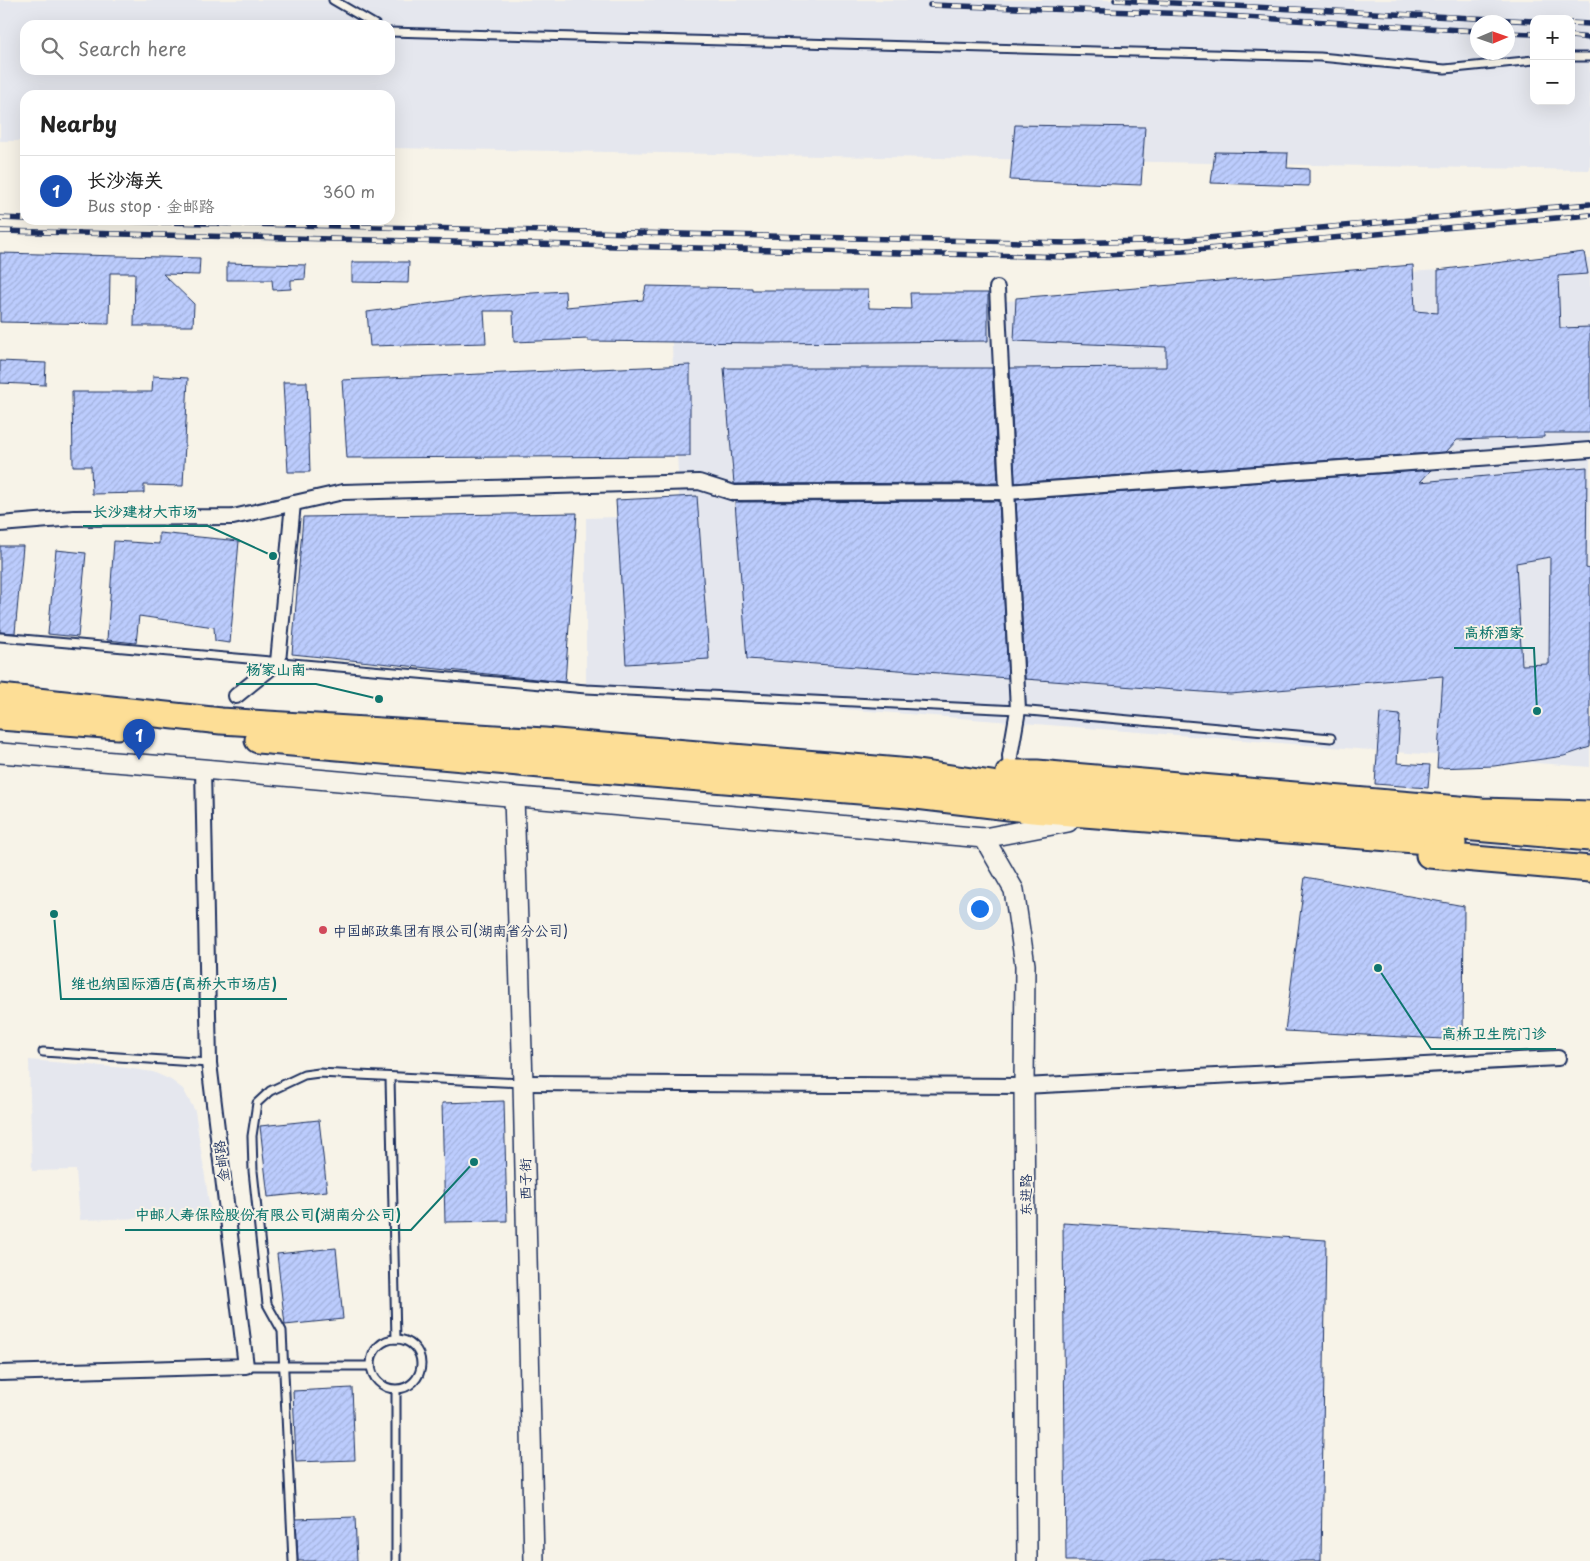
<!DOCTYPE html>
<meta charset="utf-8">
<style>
body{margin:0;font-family:"Playpen Sans","LXGW WenKai TC",sans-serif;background:#f6f6f6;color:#222}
.controls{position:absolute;right:15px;top:15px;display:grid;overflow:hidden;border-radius:10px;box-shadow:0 5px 20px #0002}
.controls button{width:45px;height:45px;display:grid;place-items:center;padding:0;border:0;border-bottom:1px solid #e0e0e0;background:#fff;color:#222;font:25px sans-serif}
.compass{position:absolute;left:1470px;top:15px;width:45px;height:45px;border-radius:50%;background:#fff;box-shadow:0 5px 20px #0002;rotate:88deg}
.you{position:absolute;left:979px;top:908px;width:18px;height:18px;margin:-12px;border:4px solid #fff;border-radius:50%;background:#1a73e8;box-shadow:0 0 0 8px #1a73e833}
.badge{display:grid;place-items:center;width:32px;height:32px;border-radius:50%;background:#d1495b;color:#fff;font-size:16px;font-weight:700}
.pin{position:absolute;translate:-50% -41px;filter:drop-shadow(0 1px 2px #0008)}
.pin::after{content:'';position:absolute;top:26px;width:18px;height:15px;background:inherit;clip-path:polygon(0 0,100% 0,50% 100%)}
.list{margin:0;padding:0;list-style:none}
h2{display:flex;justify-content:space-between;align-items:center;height:65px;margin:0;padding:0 20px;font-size:21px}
h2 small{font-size:16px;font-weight:400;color:#767676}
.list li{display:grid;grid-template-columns:32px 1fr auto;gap:15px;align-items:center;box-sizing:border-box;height:70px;padding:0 20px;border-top:1px solid #e0e0e0}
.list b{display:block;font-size:19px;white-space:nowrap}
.list p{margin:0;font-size:16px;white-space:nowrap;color:#767676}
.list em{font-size:16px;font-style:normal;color:#767676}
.icon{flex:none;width:28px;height:28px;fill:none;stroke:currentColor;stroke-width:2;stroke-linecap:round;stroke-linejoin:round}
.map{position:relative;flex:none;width:1590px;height:1561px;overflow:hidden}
.search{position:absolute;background:#fff;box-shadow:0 5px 20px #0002;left:20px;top:20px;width:375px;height:55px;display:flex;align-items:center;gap:12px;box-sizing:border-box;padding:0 18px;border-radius:15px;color:#767676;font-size:19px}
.panel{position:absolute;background:#fff;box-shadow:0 5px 20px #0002;left:20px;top:90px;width:375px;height:135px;border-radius:15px}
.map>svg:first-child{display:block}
.built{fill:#e5e7ee;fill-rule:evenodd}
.building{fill:url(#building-hatch);stroke:#1b2f5e;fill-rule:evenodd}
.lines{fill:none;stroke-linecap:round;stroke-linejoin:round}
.lane-casing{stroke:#1b2f5e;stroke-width:11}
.street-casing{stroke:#1b2f5e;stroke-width:18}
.secondary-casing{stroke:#1b2f5e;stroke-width:22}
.highway-casing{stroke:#1b2f5e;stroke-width:29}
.lane{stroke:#f7f3e8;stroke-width:7}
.street{stroke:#f7f3e8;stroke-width:14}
.secondary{stroke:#f7f3e8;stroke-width:19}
.highway{stroke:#fdde96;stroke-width:25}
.rail-casing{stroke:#1b2f5e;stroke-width:5.5}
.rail{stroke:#f7f3e8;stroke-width:4;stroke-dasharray:11;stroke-linecap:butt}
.poi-dot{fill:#d1495b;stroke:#f7f3e8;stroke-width:2}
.labels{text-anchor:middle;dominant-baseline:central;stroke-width:4;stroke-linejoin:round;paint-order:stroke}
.poi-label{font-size:14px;fill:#1b2f5e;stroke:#f7f3e8;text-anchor:start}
.street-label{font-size:14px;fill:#1b2f5e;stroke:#f7f3e8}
.leader{fill:none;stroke:#0f766e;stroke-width:2}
.callout-dot{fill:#0f766e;stroke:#f7f3e8;stroke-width:2}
.callout-label{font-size:15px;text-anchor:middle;font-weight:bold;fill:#0f766e;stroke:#f7f3e8;stroke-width:4;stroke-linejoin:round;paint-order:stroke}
</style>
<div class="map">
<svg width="1590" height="1561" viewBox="0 0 1590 1561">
<defs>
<pattern id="building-hatch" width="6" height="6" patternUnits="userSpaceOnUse" patternTransform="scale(1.25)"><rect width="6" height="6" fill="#bcccfd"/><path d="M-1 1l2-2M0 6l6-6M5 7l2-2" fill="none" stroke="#a1b0db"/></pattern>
</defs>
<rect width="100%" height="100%" fill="#f7f3e8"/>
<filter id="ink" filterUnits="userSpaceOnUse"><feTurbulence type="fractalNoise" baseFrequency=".02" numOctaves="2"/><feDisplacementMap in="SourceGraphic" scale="10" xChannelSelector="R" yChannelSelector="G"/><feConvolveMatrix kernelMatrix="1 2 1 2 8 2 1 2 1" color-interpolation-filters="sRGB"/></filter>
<g filter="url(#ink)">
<!-- built -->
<g class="built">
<path d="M0,0H1590V170L390,148V95H25V141H0ZM1534,19H1571V101H1534ZM1478,22H1508V52H1478ZM25,25H390V70H25Z"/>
<polygon points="1590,259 1590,767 586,689 586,518 680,515 671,325"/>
<polygon points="29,1060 126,1068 153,1072 171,1080 183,1089 195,1111 211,1216 80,1220 76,1170 32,1171"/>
</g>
<!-- building -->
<g class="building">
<polygon points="1015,125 1145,127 1141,185 1010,180"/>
<polygon points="1215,152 1288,153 1287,168 1309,169 1309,186 1211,183"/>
<polygon points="1584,252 1588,274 1558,276 1560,328 1590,327 1590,433 1544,433 1544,437 1457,440 1446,452 1015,483 1010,368 1166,367 1166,347 1014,341 1016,298 1413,265 1415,311 1438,313 1438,270"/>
<polygon points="0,253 200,258 199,275 163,274 194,304 193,326 134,326 135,273 110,273 109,324 0,322"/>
<polygon points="352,262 409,262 408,283 352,282"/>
<polygon points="227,263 306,265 305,279 291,280 291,289 273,290 272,280 227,280"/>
<polygon points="646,286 752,288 752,290 868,290 869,308 911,309 910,293 988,293 988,341 765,343 588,341 588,339 514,342 513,311 484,311 486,343 370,346 367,312 484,296 565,291 566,307 643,300"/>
<polygon points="0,361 46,363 45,385 0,383"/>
<polygon points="690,365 690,456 347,458 342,380"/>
<polygon points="724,368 992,368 998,483 734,484"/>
<polygon points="153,376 188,378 183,486 144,485 144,493 92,494 91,466 73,466 72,392 152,392"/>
<polygon points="283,382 307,382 310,472 288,472"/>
<path d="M1587,467L1586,568L1590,569V747L1564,756L1494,766L1437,768L1443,676L1230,694L1025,679L1016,500L1431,470L1420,482ZM1550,557L1549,664L1522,665L1516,563Z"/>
<polygon points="697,496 709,659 626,664 616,500"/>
<polygon points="999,501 1008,678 747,659 735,502"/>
<polygon points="577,513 565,682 292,654 303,517"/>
<polygon points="159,533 239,541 230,643 215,641 214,627 139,616 136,643 107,640 114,541 159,544"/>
<polygon points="0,546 23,546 15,633 0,632"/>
<polygon points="56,550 86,553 78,637 48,634"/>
<polygon points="1380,713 1400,715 1397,763 1430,765 1428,788 1375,784"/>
<polygon points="1305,877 1464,906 1463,1040 1285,1031"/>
<polygon points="504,1101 507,1221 445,1222 442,1103"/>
<polygon points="319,1120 327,1191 268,1197 260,1126"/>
<polygon points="1063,1223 1326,1240 1321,1561 1066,1561"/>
<polygon points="336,1248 343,1319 285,1325 277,1254"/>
<polygon points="352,1388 355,1460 296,1462 293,1391"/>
<polygon points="355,1517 357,1561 298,1561 296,1519"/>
</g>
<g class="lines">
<defs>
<g id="lane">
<polyline points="333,0 376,25"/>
<polyline points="390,32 1320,57 1445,69 1534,60"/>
<polyline points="1571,57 1590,57"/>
<polyline points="0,637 586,689 1018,710 1331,738"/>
<polyline points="43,1052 209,1063"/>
<polyline points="390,1078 396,1339"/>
<circle cx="396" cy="1364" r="25"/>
<polyline points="246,1366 371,1366"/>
<polyline points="396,1390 396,1561"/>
<polyline points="293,1561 282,1331 267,1304 253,1171 252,1136 257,1103 270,1091 304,1075 319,1073 523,1083"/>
</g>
<g id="street">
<polyline points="997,288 1018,710 1010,756 1011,773"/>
<polyline points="0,524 74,518 233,517 343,492 699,482 734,493 1007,492 1590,450"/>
<polyline points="236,696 278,662 293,503"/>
<polyline points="523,1083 1024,1086 1558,1058"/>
<polyline points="0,1373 246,1366 209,1063 203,769"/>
</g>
<g id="secondary">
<polyline points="0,753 203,769 984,838 1068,822"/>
<polyline points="514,797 523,1083 534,1561"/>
<polyline points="984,838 1014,890 1025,965 1024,1086 1027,1561"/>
</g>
<g id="highway">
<polyline points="0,697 221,721 544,741 911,772 1031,790 1590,838"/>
<polyline points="0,717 118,726"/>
<polyline points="258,740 541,765 908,795 1033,810 1453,843"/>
<polyline points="1009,773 1037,773 1482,811 1590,814"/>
<polyline points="1429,855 1590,869"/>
</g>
</defs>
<!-- lane casing -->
<use href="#lane" class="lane-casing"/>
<!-- street casing -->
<use href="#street" class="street-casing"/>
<!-- secondary casing -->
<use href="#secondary" class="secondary-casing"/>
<!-- highway casing -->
<use href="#highway" class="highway-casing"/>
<!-- lane -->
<use href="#lane" class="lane"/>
<!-- street -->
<use href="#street" class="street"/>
<!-- secondary -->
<use href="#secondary" class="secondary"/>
<!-- highway -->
<use href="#highway" class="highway"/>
<defs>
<g id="rail">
<polyline points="1115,0 1534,21"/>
<polyline points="930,5 1193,14 1478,31"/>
<polyline points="1571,23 1590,24"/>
<polyline points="1508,33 1534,34"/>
<polyline points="1571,36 1590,38"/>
<polyline points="0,218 25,219"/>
<polyline points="75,220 1067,243 1184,240 1590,204"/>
<polyline points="0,231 1067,257 1184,251 1590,215"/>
</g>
</defs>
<!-- rail casing -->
<use href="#rail" class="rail-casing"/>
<!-- rail -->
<use href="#rail" class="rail"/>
</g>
</g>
<!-- markers -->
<circle class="poi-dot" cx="323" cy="930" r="5"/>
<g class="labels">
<!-- poi labels -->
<g class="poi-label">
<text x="333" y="930">中国邮政集团有限公司(湖南省分公司)</text>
</g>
<!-- street labels -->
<g class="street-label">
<text transform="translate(221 1161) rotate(-97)">金邮路</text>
<text transform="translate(525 1179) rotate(-91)">西子街</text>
<text transform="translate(1025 1195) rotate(-90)">东进路</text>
</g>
</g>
<!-- callouts -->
<path class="leader" d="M273 556L208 526H83M1537 711L1534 648H1454M379 699L316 684H236M54 914L61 999H287M1378 968L1431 1049H1556M474 1162L411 1230H125"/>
<g class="callout-dot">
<circle cx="273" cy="556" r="5"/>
<circle cx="1537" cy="711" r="5"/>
<circle cx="379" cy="699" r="5"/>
<circle cx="54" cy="914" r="5"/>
<circle cx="1378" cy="968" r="5"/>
<circle cx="474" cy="1162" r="5"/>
</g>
<g class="callout-label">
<text x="145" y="517">长沙建材大市场</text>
<text x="1494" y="638">高桥酒家</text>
<text x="276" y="675">杨家山南</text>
<text x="174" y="989">维也纳国际酒店(高桥大市场店)</text>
<text x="1494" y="1039">高桥卫生院门诊</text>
<text x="268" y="1220">中邮人寿保险股份有限公司(湖南分公司)</text>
</g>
</svg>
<div class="controls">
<button>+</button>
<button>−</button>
</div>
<svg class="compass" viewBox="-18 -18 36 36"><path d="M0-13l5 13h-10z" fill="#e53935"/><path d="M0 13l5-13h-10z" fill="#767676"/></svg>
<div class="you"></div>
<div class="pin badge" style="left:139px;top:760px;background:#1a4fb4">1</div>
<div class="search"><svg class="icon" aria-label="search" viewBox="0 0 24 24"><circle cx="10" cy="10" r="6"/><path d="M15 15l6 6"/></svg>Search here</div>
<section class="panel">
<h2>Nearby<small></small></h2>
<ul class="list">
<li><span class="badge" style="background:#1a4fb4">1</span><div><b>长沙海关</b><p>Bus stop · 金邮路</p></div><em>360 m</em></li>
</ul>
</section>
</div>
